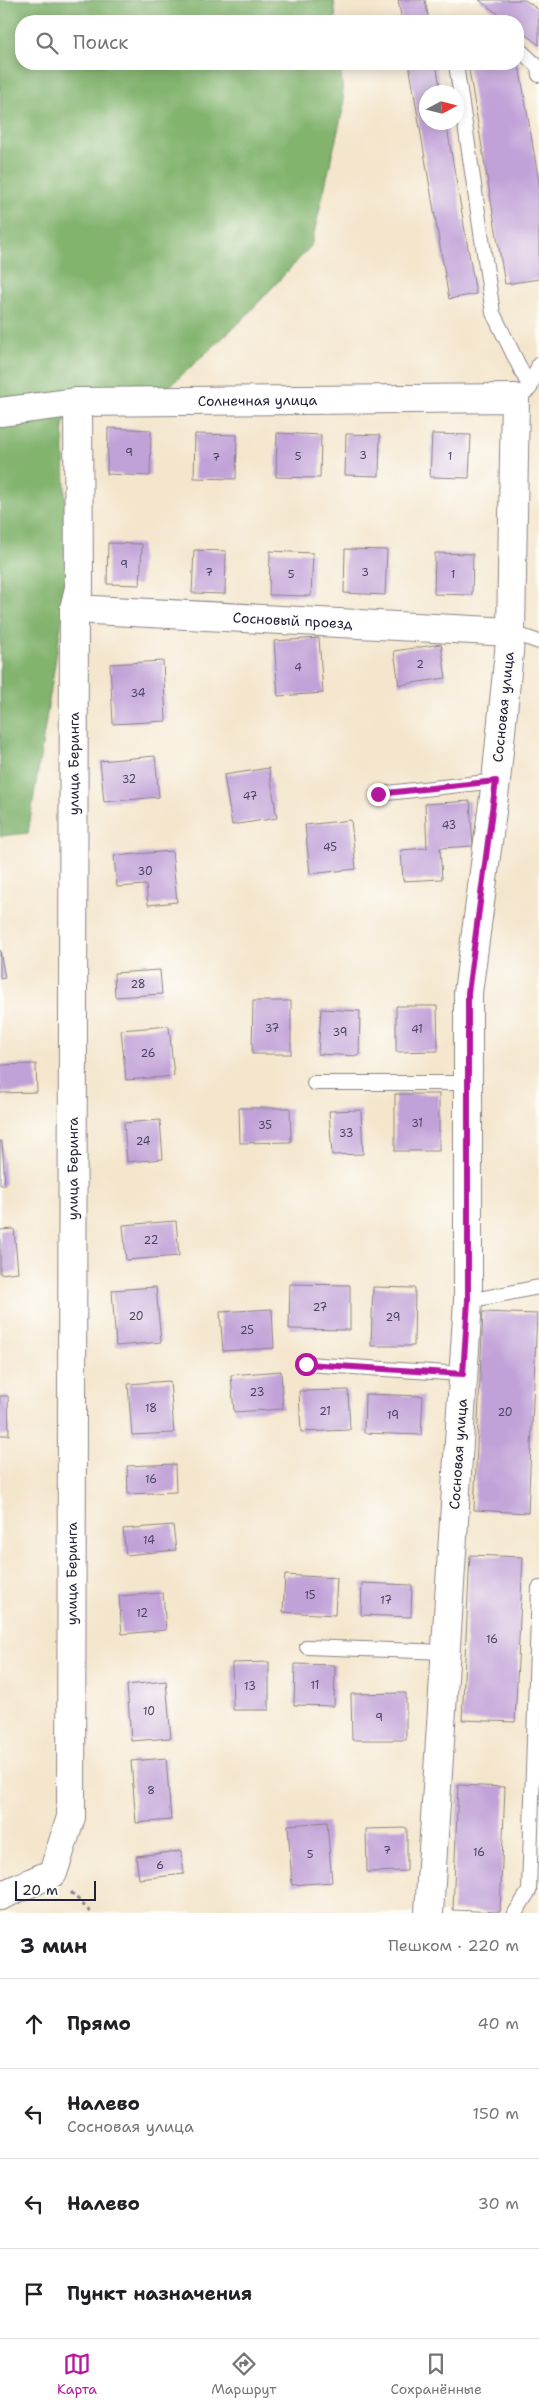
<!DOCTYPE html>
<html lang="ru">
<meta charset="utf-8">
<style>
body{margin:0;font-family:"Shantell Sans",sans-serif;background:#f2f2f2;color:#202124}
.compass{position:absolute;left:419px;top:85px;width:45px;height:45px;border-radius:50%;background:#fff;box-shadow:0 2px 12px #0003;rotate:83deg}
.scale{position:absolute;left:15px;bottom:12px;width:81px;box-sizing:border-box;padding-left:5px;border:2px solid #22223b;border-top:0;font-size:14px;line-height:18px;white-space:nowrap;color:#22223b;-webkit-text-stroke:4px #fdfcf7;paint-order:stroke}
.stop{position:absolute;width:15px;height:15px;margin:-11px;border:4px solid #b5179e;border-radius:50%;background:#fff}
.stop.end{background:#b5179e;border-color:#fff;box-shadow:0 1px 5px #0008}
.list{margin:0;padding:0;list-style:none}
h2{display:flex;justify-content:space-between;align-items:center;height:65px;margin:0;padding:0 20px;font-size:21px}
h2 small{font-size:16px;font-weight:400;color:#757577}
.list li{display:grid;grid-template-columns:32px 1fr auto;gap:15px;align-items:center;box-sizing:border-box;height:90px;padding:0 20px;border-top:1px solid #e0e0e0}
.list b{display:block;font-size:19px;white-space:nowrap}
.list p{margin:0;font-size:16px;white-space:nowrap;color:#757577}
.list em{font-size:16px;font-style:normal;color:#757577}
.icon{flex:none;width:28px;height:28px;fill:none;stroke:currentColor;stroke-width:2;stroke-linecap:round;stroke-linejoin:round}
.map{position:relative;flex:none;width:539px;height:1913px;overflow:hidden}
.search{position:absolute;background:#fff;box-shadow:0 2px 12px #0003;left:15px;right:15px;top:15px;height:55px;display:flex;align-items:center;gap:12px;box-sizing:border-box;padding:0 18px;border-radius:20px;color:#757577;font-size:19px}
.sheet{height:425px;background:#fff}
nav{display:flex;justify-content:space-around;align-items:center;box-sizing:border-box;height:70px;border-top:1px solid #e0e0e0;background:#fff;font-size:14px;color:#757577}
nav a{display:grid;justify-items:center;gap:2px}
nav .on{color:#b5179e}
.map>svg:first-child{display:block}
.forest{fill:#82b46e;stroke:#526b54}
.building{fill:#c1a2d8}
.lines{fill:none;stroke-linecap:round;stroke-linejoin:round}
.service-casing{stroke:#8b8484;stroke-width:16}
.minor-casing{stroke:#8b8484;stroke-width:30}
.path{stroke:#8b8484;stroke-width:3;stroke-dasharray:4 4;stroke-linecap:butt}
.service{stroke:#fff;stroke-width:14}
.minor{stroke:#fff;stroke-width:28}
.route{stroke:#b5179e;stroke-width:6}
.labels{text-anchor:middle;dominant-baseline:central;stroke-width:5;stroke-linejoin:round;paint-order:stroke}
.number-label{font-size:11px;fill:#4a4262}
.street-label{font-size:14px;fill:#22223b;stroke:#fdfcf7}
</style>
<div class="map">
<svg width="539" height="1913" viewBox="0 0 539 1913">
<rect width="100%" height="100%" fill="#fdfcf7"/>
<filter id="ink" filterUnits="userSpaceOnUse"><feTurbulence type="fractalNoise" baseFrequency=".02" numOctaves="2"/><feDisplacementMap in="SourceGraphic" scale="10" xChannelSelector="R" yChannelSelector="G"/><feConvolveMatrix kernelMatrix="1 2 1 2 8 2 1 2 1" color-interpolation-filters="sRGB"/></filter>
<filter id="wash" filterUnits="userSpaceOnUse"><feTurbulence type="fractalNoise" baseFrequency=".0096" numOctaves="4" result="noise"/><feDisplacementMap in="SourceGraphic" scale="20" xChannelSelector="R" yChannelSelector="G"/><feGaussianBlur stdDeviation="1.12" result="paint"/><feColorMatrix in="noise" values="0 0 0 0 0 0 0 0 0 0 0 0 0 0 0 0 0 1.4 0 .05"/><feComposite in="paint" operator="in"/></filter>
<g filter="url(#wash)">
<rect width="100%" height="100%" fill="#f4e6cd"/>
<!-- forest -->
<polygon class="forest" points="0,0 334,0 336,21 21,21 21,64 340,64 344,105 311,246 243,319 159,396 78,402 63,425 68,582 28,833 0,836"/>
<g id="blocks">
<!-- building -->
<g class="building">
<polygon points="398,0 425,0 429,21 402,21"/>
<polygon points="479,0 525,0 539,10 539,45 518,29 518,21 508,21"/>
<polygon points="518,59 539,182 539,279 505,284 468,64 518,64"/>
<polygon points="409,64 436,64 441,92 426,92 426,122 446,122 476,294 449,299"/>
<polygon points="108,428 151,430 150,476 107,474"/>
<polygon points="277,433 321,435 320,478 276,477"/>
<polygon points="195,434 237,435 236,479 194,478"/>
<polygon points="346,434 380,435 379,476 345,475"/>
<polygon points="432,434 471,435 469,478 430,477"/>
<polygon points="108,543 142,544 140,585 107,584"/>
<polygon points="345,549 387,550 385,595 344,593"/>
<polygon points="194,550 226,551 225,594 192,593"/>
<polygon points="270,551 313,553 311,596 269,595"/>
<polygon points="435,553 473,554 472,595 434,594"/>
<polygon points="319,638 323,693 278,696 274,641"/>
<polygon points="441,644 446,678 399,685 394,651"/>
<polygon points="163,661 166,721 113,724 110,664"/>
<polygon points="155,756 159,797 104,802 100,761"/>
<polygon points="269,768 277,818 232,825 224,775"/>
<polygon points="470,801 473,846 440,848 442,879 403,881 401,850 427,848 425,804"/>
<polygon points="351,820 356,869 310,874 305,825"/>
<polygon points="172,851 177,902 148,905 146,885 117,887 114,856"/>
<polygon points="0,950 5,978 0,979"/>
<polygon points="160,970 162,994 115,997 114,973"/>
<polygon points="253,1001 291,1001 291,1054 252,1054"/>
<polygon points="396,1006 437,1006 438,1051 396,1052"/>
<polygon points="321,1009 360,1011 359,1056 318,1054"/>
<polygon points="169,1026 174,1076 126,1080 121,1030"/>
<polygon points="36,1064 37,1092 0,1093 0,1065"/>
<rect x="395" y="1094" width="44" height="57"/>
<polygon points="239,1108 290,1108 291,1142 240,1143"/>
<polygon points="361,1110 363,1154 332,1155 329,1111"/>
<polygon points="160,1120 163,1159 127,1162 124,1123"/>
<polygon points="0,1141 2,1141 5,1185 0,1185"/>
<polygon points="176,1221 179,1256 126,1260 123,1225"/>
<polygon points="14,1229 18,1272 0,1274 0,1230"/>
<polygon points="290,1284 350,1285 350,1330 289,1329"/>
<polygon points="156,1287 161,1342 116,1346 112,1290"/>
<polygon points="373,1287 415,1288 414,1346 371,1346"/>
<polygon points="272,1309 274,1348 223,1351 220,1312"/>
<polygon points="483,1312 537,1314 528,1513 474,1510"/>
<polygon points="281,1371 283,1409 234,1412 231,1375"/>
<polygon points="170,1381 174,1433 132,1435 128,1384"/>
<polygon points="348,1390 350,1430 301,1432 299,1391"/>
<polygon points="365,1394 423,1396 421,1435 364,1433"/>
<polygon points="0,1396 8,1396 9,1435 0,1435"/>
<polygon points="175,1464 176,1492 128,1494 127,1466"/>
<polygon points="173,1525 176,1550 126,1555 123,1529"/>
<polygon points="470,1555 523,1557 515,1722 462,1720"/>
<polygon points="285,1575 337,1578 335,1615 283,1612"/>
<polygon points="362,1583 412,1585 411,1617 361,1615"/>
<polygon points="163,1593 166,1630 122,1634 119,1596"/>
<polygon points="269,1662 269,1710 233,1710 232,1663"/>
<polygon points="295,1664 335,1665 334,1706 294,1705"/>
<polygon points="166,1681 171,1738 131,1741 127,1685"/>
<polygon points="406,1693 406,1740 352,1740 351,1694"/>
<polygon points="166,1758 171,1820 136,1823 131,1761"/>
<polygon points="458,1785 505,1787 500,1912 453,1910"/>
<polygon points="327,1822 332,1882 292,1885 288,1825"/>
<polygon points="407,1828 407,1871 367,1872 366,1829"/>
<polygon points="181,1851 184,1874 139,1879 136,1856"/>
</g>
</g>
</g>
<g filter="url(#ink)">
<use href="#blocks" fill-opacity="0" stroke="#8b8484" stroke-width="1"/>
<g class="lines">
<defs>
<g id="service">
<polyline points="518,48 538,67 539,75"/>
<polyline points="456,64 493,313 530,388"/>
<polyline points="527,391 530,388 539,364"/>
<polyline points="511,632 539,642"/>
<polyline points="378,794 496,781"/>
<polyline points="314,1083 468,1083"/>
<polyline points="468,1301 539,1287"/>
<polyline points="306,1364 463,1374"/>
<polyline points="307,1647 446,1652"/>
<polyline points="515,1913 529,1891 539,1588"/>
</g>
<g id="minor">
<path id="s1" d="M0,412L78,402L515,398L511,632L496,781L468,993V1301L429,1913"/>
<path id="s2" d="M74,609L511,632"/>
<path id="s3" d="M0,1896L53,1873L71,1817L74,609L79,588L78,402"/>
</g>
</defs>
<!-- service casing -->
<use href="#service" class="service-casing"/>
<!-- minor casing -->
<use href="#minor" class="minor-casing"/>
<!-- path -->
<polyline class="path" points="71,1892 91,1913"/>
<!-- service -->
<use href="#service" class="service"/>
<!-- minor -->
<use href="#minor" class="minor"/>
</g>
</g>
<g class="lines" filter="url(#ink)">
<!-- route -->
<polyline class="route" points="306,1364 463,1374 468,1301 468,993 496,781 378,794"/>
</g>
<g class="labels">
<!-- number labels -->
<g class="number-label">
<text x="129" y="452">9</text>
<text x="363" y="455">3</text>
<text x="298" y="456">5</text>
<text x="450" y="456">1</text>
<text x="216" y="457">7</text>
<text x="124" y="564">9</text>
<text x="209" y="572">7</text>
<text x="365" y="572">3</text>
<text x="291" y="574">5</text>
<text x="453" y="574">1</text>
<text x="420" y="664">2</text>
<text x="298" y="667">4</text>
<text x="138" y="693">34</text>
<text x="129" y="779">32</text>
<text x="250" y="796">47</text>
<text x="449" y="825">43</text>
<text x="330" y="847">45</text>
<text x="145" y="871">30</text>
<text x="138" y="984">28</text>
<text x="272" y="1028">37</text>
<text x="417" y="1029">41</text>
<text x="340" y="1032">39</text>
<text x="148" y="1053">26</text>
<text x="417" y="1123">31</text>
<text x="265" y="1125">35</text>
<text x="346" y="1133">33</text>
<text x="143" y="1141">24</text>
<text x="151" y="1240">22</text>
<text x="320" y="1307">27</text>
<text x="136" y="1316">20</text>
<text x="393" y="1317">29</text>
<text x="247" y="1330">25</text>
<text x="257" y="1392">23</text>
<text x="151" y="1408">18</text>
<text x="325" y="1411">21</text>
<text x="505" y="1412">20</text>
<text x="393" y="1415">19</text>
<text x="151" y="1479">16</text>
<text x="149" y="1540">14</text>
<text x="310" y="1595">15</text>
<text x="386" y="1600">17</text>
<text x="142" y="1613">12</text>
<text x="492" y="1639">16</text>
<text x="315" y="1685">11</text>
<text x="250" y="1686">13</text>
<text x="149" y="1711">10</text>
<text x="379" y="1717">9</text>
<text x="151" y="1790">8</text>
<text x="387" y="1850">7</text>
<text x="479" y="1852">16</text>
<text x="310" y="1854">5</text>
<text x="160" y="1865">6</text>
</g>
<!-- street labels -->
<g class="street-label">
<text stroke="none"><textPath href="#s1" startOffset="258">Солнечная улица</textPath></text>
<text stroke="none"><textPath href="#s2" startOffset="219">Сосновый проезд</textPath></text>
<text transform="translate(503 707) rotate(-84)">Сосновая улица</text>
<text stroke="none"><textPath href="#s3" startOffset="1170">улица Беринга</textPath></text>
<text stroke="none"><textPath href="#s3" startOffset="765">улица Беринга</textPath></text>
<text transform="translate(458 1454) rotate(-86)">Сосновая улица</text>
<text stroke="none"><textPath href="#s3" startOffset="360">улица Беринга</textPath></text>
</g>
</g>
</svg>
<svg class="compass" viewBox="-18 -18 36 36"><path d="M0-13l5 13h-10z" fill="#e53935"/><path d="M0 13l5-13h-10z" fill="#757577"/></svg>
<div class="scale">20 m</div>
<div class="stop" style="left:306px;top:1364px"></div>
<div class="stop end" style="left:378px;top:794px"></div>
<div class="search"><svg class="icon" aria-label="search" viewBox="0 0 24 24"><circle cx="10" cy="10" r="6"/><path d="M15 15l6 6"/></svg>Поиск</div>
</div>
<section class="sheet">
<h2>3 мин<small>Пешком · 220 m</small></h2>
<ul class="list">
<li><svg class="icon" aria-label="ahead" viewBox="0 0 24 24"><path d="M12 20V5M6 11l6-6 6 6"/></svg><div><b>Прямо</b></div><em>40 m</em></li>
<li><svg class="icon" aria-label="left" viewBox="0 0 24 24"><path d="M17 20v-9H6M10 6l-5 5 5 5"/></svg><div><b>Налево</b><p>Сосновая улица</p></div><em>150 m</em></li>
<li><svg class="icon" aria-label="left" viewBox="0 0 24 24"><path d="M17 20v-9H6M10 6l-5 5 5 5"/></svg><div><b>Налево</b></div><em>30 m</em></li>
<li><svg class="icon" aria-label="arrive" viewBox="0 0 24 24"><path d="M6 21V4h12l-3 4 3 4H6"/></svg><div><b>Пункт назначения</b></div></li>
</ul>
</section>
<nav>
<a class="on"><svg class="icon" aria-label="map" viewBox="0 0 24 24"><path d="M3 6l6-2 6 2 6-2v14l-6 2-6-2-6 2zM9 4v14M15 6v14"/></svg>Карта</a>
<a><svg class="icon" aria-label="directions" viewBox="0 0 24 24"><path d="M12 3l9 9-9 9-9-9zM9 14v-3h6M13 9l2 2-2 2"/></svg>Маршрут</a>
<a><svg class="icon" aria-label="saved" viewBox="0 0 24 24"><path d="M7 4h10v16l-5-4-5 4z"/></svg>Сохранённые</a>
</nav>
